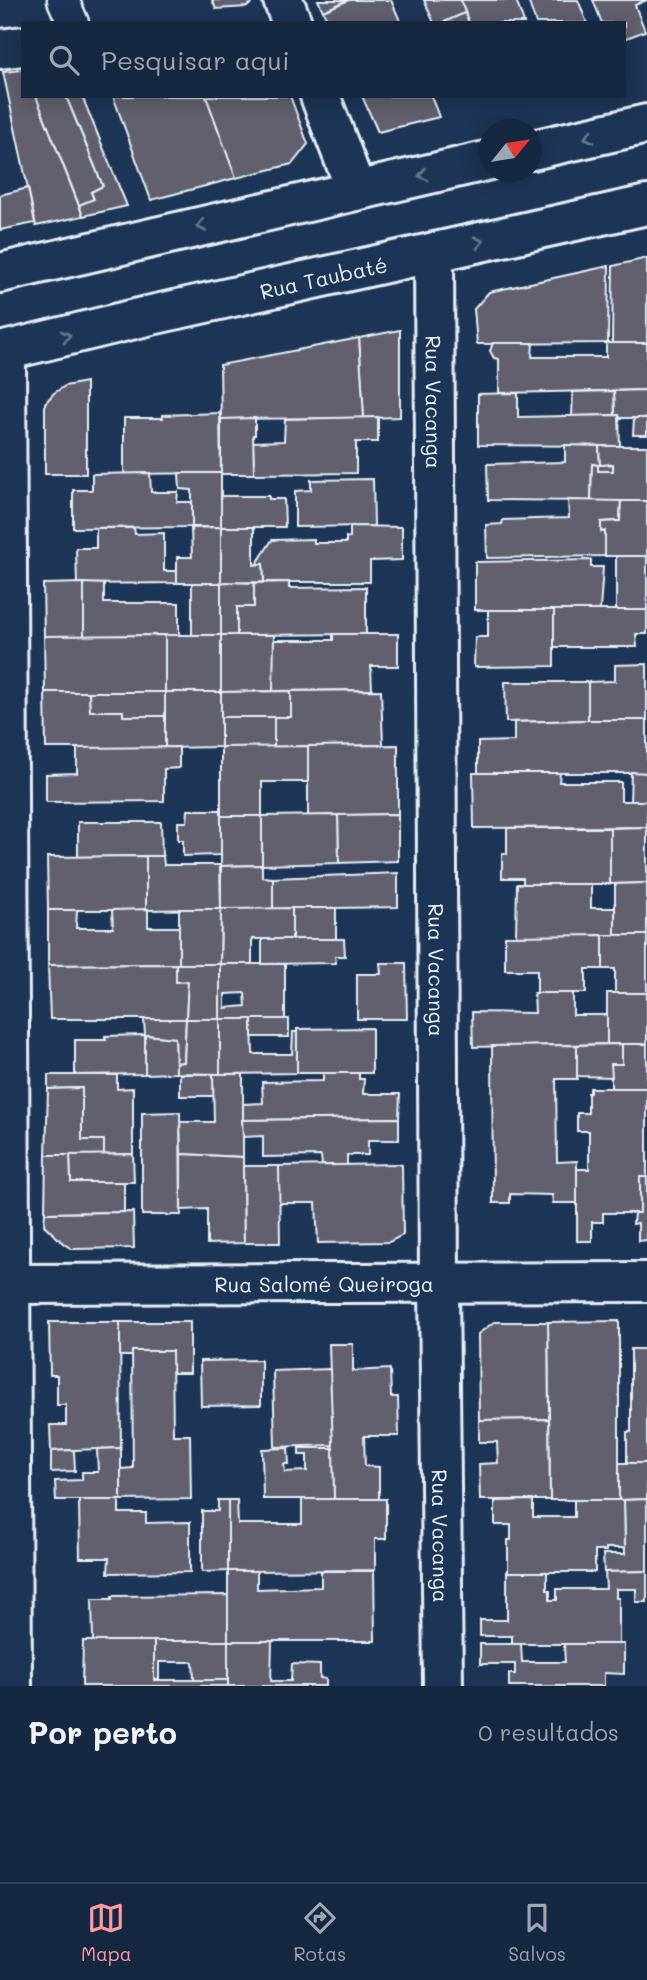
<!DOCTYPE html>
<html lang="pt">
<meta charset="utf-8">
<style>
body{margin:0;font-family:Mali,sans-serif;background:#1f3048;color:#f1f3f6}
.compass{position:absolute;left:479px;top:119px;width:63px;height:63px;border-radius:50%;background:#162841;box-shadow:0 4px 18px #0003;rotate:60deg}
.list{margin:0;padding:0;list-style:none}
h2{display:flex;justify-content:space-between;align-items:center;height:91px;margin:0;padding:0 28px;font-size:30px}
h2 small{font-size:23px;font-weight:400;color:#9ea6b1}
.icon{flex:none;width:38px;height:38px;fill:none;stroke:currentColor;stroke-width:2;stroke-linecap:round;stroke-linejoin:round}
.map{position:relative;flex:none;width:647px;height:1686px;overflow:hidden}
.search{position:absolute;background:#162841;box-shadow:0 4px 18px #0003;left:21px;right:21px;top:21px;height:77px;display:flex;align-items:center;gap:18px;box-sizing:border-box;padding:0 24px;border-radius:0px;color:#9ea6b1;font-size:26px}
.sheet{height:196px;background:#162841}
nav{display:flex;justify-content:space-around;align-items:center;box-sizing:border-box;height:98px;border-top:2px solid #35445a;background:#162841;font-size:19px;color:#9ea6b1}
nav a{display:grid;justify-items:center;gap:4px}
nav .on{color:#ff9aa2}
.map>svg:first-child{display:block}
.building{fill:#625f6e;stroke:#e8f1f8;stroke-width:2;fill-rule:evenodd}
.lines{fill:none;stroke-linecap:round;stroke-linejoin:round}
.service-casing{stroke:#e8f1f8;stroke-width:35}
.minor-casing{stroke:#e8f1f8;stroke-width:44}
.secondary-casing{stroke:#e8f1f8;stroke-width:44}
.service{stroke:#1d3557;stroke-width:30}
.minor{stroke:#1d3557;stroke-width:38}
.secondary{stroke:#1d3557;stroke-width:38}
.oneway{stroke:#64778f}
.labels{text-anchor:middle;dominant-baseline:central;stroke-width:5;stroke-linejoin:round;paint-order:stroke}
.street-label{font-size:21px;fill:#e8f1f8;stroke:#1d3557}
</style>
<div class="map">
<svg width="647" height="1686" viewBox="0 0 647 1686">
<rect width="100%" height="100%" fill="#1d3557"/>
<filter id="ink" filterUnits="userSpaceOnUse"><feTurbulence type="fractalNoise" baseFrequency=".0143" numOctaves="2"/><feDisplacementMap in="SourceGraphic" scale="14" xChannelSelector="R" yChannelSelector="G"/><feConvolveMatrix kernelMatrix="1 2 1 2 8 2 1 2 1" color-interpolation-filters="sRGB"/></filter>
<g filter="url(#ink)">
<!-- building -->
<g class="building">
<polygon points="212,0 253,0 254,1 247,7 216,9"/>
<polygon points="318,0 349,0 323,11"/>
<polygon points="349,0 391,0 401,23 329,23 323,11"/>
<polygon points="424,0 461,0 465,13 442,23 434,23"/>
<polygon points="461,0 516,0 524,23 469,23"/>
<polygon points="528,0 578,0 587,23 536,23"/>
<polygon points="593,0 647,0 635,5 645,31 624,39 624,23 602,23"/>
<polygon points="465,13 469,23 442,23"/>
<polygon points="23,70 23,96 36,96 83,216 36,226 3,72"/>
<polygon points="36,96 66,96 103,186 91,192 94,199 79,205"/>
<polygon points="66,96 82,96 127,206 83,216 79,205 94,199 91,192 103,186"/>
<polygon points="113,96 206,96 236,178 151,200"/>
<polygon points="206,96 290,96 308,144 292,164 236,178"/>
<polygon points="362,96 431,96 439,117 378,132"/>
<polygon points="28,188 35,223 0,230 0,195"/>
<polygon points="647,258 647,343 612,343 613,266"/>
<polygon points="609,266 608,343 477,344 474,309 489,292"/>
<polygon points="400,330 400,417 364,418 359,338"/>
<polygon points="359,338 364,418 221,419 220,365"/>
<polygon points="493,343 533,343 532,357 606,357 606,343 647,343 647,390 499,393 499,359 494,358 490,351"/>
<polygon points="86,382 86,474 45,474 45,403 54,393 65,386"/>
<polygon points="647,390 647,418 620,418 619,415 615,415 614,391"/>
<polygon points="614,391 615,415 572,416 573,392"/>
<polygon points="518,393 518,417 619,415 620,446 478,445 478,394"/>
<polygon points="220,413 221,473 124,474 124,418 163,418 163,415"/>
<polygon points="378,417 378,442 356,442 356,473 254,474 253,442 284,441 285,419"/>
<polygon points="255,418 255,435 253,435 254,474 221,474 221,419"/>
<polygon points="634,418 647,418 647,435 633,435"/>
<polygon points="565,445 599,446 600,465 613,464 613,471 598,471 598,465 592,464 591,501 488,500 487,464 565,462"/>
<polygon points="599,446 647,446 647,501 591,501 592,464 598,465 598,471 613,471 613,464 600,465"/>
<polygon points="150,473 151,492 178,492 177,502 192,502 192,527 73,528 73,490 92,490 92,474"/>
<polygon points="179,473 221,473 221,527 192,527 192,490 180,489"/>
<polygon points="373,479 374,526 295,527 295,491 311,490 311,480"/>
<polygon points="221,496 269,496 269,499 284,499 285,527 221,527"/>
<polygon points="568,500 621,501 620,521 601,522 601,532 605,531 605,556 487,558 486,525 502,524 503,520 569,518"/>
<polygon points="621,501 647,501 647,556 605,556 605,531 601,532 601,522 620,521"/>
<polygon points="350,526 402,527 402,560 370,561 370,582 264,582 263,564 256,565 272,540 314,539 314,543 346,543 346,537 350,538"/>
<polygon points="221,527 254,527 254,565 263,564 264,582 221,583"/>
<polygon points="221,527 221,583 177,583 177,557 192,557 191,528"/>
<polygon points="96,528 134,528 135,534 164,533 164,571 177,571 177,583 77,584 76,548 96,548"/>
<rect x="616" y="556" width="31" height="54"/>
<polygon points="591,560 591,567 603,567 600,610 475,610 475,562"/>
<polygon points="226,582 254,583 254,607 237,607 237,635 221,635 221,583"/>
<polygon points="289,582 289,588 366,587 366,634 237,635 237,607 254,607 254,583"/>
<polygon points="84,583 84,636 44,636 43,584"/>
<polygon points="84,583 104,584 104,603 179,603 179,635 84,636"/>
<rect x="192" y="583" width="29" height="52"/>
<polygon points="488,610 554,610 554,666 474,667 475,637 488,637"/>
<polygon points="554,610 647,610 647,634 636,634 637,647 554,647"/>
<polygon points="333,634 398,634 398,666 371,666 372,690 273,691 273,640 333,640"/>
<rect x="165" y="635" width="56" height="57"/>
<polygon points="165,635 165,692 45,692 44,636"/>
<polygon points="221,635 274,635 273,691 221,692"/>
<polygon points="647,664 647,720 588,720 588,682 615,681 615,665"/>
<polygon points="505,682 588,682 588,720 506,722"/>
<polygon points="381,690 383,745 274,747 274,717 291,717 291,691"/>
<polygon points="291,691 291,717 221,717 221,692"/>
<polygon points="45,692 89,692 90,711 123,711 123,716 165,716 165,748 46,748"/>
<polygon points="89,692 165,692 165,716 123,716 123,711 90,711"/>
<polygon points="165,692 221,692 221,747 165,748"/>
<rect x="221" y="717" width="53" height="30"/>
<polygon points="588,720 647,720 647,773 478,773 478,742 514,741 514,722"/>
<polygon points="398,745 398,814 308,816 308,746"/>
<polygon points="308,746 308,782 262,782 262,816 221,816 221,747"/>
<polygon points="179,747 179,768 164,769 164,801 46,802 46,774 77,773 77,748"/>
<polygon points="631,772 647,773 647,801 630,801"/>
<polygon points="473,773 560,773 559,782 621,782 621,801 647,801 647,827 474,828"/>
<polygon points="188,810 221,810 221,855 183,856 183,840 178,840 178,822 187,822"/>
<polygon points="398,814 398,861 339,863 338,815"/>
<polygon points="338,815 339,863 262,865 262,816"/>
<polygon points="221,816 262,816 262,865 221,866"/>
<polygon points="78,822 161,822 162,856 78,857"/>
<polygon points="647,827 647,883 610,884 610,828"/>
<polygon points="507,828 610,828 610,884 523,884 523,878 502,878 502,853 507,854"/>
<polygon points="146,856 163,856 164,865 220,865 221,909 146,910"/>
<polygon points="146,856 146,910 48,910 47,857"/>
<polygon points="262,865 262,877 273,878 273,909 221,909 221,866"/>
<polygon points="398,873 398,907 273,909 273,878"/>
<polygon points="647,883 647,935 615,936 615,884"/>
<polygon points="517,884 591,884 591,908 615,908 615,936 516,936"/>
<rect x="292" y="908" width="44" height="31"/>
<polygon points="292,908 292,939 252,939 252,964 220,964 221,909"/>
<polygon points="148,909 148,927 179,927 179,964 48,965 48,910 77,910 76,928 113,928 112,910"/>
<polygon points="179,909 221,909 220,964 179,964"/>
<polygon points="603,935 647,935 647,993 615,993 615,969 603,969"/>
<polygon points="603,935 603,969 586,969 586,993 537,993 537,970 505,970 505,936"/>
<polygon points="262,939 344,939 345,956 335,956 336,963 262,964"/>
<polygon points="380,963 406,963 407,1019 357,1019 357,974 381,974"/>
<polygon points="176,964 176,982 188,981 186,1019 50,1019 48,965"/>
<polygon points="176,964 220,964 220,1019 186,1019 188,981 176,982"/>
<path d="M220,964H285V1019H220ZM245,993L246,1006L225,1008V994Z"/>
<polygon points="534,993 573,993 573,1015 607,1015 607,1044 473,1047 472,1012 535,1013"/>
<rect x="607" y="993" width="40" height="51"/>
<polygon points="144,1019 186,1019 184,1062 176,1063 175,1038 145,1035"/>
<polygon points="186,1019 220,1019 220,1074 176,1073 176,1063 184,1062"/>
<polygon points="220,1019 252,1019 253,1054 292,1054 293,1032 297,1032 297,1073 220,1074"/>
<rect x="252" y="1019" width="37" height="18"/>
<polygon points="372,1028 372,1073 297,1073 297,1029"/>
<polygon points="145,1035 175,1038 176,1073 145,1074"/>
<polygon points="145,1035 145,1074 75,1075 75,1040 106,1040 105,1036"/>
<polygon points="622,1044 647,1044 647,1088 611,1088 611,1064 622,1064"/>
<polygon points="622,1044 622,1064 611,1064 612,1077 577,1076 577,1045"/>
<polygon points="577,1045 577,1079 556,1079 557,1162 577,1161 577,1203 553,1203 552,1195 510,1194 510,1203 493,1203 492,1046"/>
<polygon points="323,1073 359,1073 359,1079 364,1079 363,1094 400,1094 399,1118 242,1120 243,1104 263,1103 262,1082 323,1081"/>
<polygon points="180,1074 213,1074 214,1096 180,1096"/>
<polygon points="213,1074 243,1074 243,1157 181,1154 180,1122 214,1122"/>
<polygon points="48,1075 117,1075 117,1089 133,1088 133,1154 104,1155 104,1140 82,1140 82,1088 48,1089"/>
<polygon points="82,1088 82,1140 104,1140 104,1155 46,1155 48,1089"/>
<polygon points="590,1088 647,1088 647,1177 640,1177 640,1213 603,1213 603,1222 592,1222 592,1241 577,1241 577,1169 589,1169 589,1131 577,1131 577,1113 588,1113 588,1093 590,1093"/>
<polygon points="180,1112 181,1215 142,1215 142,1113"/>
<polygon points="399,1118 399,1140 368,1140 368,1155 347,1155 347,1165 322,1165 321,1156 263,1157 263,1136 243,1137 242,1120"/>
<polygon points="133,1154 134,1182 71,1182 70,1155"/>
<polygon points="181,1154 243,1157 244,1243 207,1244 207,1209 181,1210"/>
<polygon points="46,1155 70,1155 71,1182 124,1182 124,1212 45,1213"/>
<polygon points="398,1164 402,1165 403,1235 389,1242 318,1243 316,1203 279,1203 279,1166"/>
<polygon points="243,1166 279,1166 280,1243 244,1243"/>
<polygon points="640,1177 647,1177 647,1240 638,1241 638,1223 633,1224 634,1213 640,1213"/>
<polygon points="133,1212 134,1248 72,1249 64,1244 44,1225 45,1213"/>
<polygon points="619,1321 619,1500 550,1500 548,1322"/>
<polygon points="49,1322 120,1322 121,1448 51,1451 50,1425 66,1425 66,1405 57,1405 57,1375 50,1375"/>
<polygon points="120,1322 190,1322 190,1373 172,1373 172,1351 132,1351 133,1356 120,1356"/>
<polygon points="494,1322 548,1322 549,1419 479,1420 478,1334"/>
<polygon points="329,1344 353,1344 353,1371 390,1369 391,1397 398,1397 399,1436 364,1436 365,1466 379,1467 379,1499 334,1499"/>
<polygon points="631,1349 647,1349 647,1463 627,1463 627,1432 631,1432"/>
<polygon points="132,1351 172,1351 173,1435 190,1435 191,1499 121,1500 121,1469 133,1468"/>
<polygon points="261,1360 261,1405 201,1406 200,1361"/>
<polygon points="330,1369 333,1445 275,1447 273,1371"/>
<polygon points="549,1419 550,1500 480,1500 479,1464 498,1463 497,1442 479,1442 479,1420"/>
<polygon points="121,1448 121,1500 56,1500 55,1481 82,1480 82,1472 98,1472 97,1449"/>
<polygon points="288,1448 289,1464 284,1464 285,1472 307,1471 307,1455 299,1455 299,1448 333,1448 334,1499 263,1499 262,1449"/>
<polygon points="74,1450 75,1471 51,1472 51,1451"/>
<polygon points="619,1463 647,1463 647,1499 619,1500"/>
<polygon points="302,1499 386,1499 386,1539 375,1539 375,1570 228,1571 228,1500 237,1500 238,1524 302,1524"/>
<polygon points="647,1499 647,1571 604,1572 603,1554 625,1554 624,1500"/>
<polygon points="79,1500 119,1500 119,1513 146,1513 146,1523 190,1522 190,1572 108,1573 109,1558 80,1558"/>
<polygon points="218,1500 228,1500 228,1571 202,1572 202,1511 218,1511"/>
<polygon points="533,1500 533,1517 574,1517 574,1500 624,1500 625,1548 606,1548 606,1551 595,1551 595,1572 508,1572 508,1540 511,1540 511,1525 495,1525 495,1501"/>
<polygon points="228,1571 257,1571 257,1589 321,1587 321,1571 374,1571 375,1641 228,1641"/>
<polygon points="647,1571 647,1602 636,1602 636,1589 616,1589 616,1598 619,1598 619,1644 512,1644 512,1636 480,1636 480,1620 507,1620 507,1572 547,1572 547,1590 550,1590 550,1600 557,1600 557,1589 606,1589 605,1572"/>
<polygon points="228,1595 228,1641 93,1641 92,1599 112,1599 112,1596"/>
<polygon points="83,1641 154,1641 154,1680 228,1680 228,1686 82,1686"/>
<polygon points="154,1641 228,1641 228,1680 194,1680 193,1662 159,1662 159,1680 154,1680"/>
<polygon points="228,1641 272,1641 271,1681 291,1681 292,1664 320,1665 320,1678 326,1679 326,1686 228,1686"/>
<polygon points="480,1644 521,1644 522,1662 565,1662 564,1644 624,1644 624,1674 604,1673 604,1686 509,1686 509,1674 515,1674 515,1664 480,1664"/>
</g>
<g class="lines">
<defs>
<polyline id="service" points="63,0 73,23"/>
<g id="minor">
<polyline points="283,0 292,23"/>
<polyline points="0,49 23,46"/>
<polyline points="320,96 356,190"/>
<path id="s1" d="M434,252L439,1283L443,1686"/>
<path d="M6,351C7,796 11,1241 12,1686"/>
<path id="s2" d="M0,1284L647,1282"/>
</g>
<g id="secondary">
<polyline points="532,150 647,124"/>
<polyline points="0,273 490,160"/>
<path id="s3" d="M0,352L147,316L647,205"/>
</g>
</defs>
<!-- service casing -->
<use href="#service" class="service-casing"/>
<!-- minor casing -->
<use href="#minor" class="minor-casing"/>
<!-- secondary casing -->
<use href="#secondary" class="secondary-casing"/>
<!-- service -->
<use href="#service" class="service"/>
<!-- minor -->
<use href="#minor" class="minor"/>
<!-- secondary -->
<use href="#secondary" class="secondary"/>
</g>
<!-- one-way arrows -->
<defs><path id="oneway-chevron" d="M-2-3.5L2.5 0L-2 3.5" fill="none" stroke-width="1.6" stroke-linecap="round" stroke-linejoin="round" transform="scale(1.75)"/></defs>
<g class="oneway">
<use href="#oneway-chevron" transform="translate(589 137) rotate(167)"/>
<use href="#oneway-chevron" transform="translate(423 175) rotate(167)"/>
<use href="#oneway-chevron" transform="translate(201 226) rotate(167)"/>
<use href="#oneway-chevron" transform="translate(479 242) rotate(-13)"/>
<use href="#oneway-chevron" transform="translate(66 336) rotate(-14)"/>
</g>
</g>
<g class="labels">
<!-- street labels -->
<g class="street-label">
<text stroke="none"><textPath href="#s3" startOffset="332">Rua Taubaté</textPath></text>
<text stroke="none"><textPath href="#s1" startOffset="150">Rua Vacanga</textPath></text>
<text stroke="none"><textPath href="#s1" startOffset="718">Rua Vacanga</textPath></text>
<text stroke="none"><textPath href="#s2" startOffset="324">Rua Salomé Queiroga</textPath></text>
<text stroke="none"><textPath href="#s1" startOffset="1284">Rua Vacanga</textPath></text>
</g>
</g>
</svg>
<svg class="compass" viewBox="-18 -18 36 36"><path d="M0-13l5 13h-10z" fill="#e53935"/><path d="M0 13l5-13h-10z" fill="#9ea6b1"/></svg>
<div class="search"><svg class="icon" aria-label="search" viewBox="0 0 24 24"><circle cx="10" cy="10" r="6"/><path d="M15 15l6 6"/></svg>Pesquisar aqui</div>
</div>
<section class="sheet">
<h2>Por perto<small>0 resultados</small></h2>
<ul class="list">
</ul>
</section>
<nav>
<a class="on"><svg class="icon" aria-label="map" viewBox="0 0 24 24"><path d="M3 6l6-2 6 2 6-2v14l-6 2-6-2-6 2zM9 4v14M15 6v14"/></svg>Mapa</a>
<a><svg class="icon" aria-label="directions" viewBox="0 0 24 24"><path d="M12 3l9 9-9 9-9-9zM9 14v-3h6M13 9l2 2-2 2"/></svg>Rotas</a>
<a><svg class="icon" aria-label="saved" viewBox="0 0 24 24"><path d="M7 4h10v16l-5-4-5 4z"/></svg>Salvos</a>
</nav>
